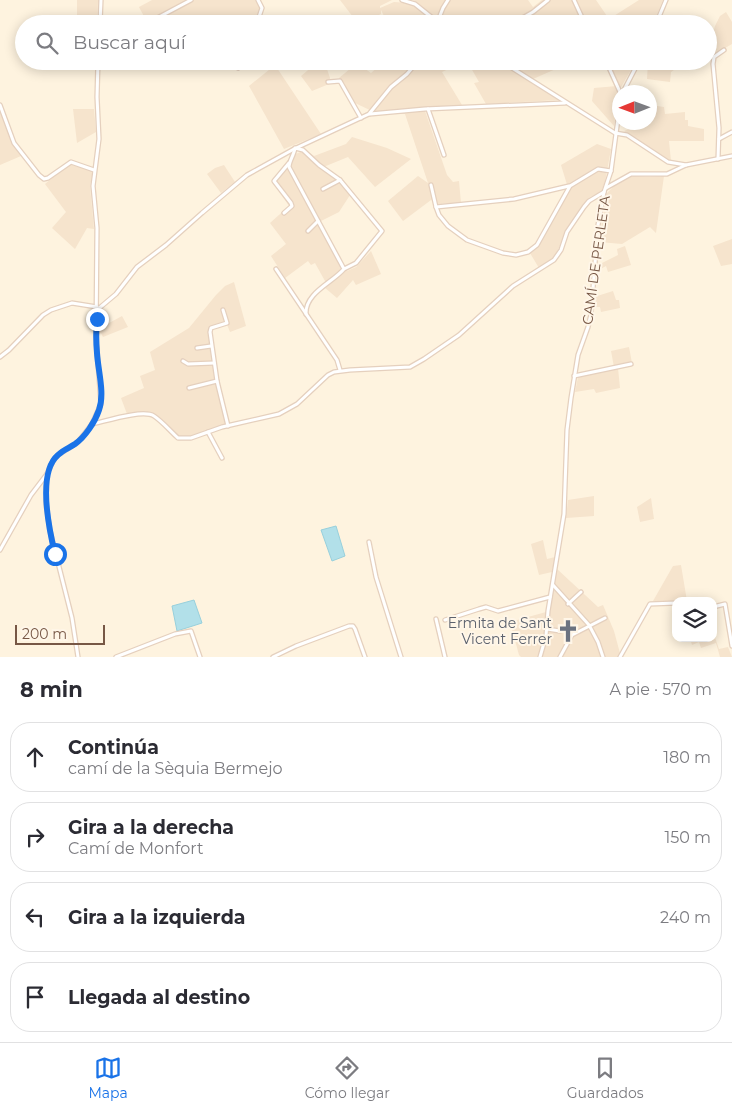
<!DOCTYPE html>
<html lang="es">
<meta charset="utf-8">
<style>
body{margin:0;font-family:Montserrat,sans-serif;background:#f7f7f7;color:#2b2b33}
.controls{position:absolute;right:15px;bottom:15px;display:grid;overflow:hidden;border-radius:10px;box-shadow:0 2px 12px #0003}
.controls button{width:45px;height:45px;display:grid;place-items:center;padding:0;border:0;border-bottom:1px solid #e1e1e2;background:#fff;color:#2b2b33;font:25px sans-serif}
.compass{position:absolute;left:612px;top:85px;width:45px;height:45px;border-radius:50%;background:#fff;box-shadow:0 2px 12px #0003;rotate:269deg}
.scale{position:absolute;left:15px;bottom:12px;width:90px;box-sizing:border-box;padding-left:5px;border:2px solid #775745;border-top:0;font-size:14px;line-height:18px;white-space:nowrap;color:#775745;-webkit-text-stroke:4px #fff6e8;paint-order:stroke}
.stop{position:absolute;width:15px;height:15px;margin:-11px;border:4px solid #1a73e8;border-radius:50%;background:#fff}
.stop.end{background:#1a73e8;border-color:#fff;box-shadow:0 1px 5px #0008}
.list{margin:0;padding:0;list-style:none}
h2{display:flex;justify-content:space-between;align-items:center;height:65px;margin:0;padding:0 20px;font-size:21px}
h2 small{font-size:16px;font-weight:400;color:#7c7c81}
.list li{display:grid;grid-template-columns:32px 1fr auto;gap:15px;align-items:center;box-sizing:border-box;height:70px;margin:0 10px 10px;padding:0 10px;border:1px solid #e1e1e2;border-radius:20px}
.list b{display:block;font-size:19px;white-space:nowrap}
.list p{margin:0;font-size:16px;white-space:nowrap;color:#7c7c81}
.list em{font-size:16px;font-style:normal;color:#7c7c81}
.icon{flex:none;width:28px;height:28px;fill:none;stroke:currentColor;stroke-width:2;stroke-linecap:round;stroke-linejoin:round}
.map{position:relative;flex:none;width:732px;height:657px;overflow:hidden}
.search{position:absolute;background:#fff;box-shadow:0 2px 12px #0003;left:15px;right:15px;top:15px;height:55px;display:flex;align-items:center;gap:12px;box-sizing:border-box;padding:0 18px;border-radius:28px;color:#7c7c81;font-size:19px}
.sheet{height:385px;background:#fff}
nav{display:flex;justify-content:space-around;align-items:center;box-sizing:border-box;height:70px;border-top:1px solid #e1e1e2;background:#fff;font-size:14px;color:#7c7c81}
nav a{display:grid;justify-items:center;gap:2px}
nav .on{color:#1a73e8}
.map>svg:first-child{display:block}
.residential{fill:#f6e4cd}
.water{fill:#b2e0e9;stroke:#98d0dc}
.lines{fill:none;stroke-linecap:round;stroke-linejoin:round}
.street-casing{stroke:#e5d0be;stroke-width:5.5}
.street{stroke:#fff;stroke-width:3}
.route{stroke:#1a73e8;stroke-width:6}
.labels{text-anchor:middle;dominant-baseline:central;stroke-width:4;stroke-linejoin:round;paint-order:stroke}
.street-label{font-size:14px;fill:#775745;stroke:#fff6e8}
.worship-label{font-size:14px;fill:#5b616d;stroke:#fff6e8;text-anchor:end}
</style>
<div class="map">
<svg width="732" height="657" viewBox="0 0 732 657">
<rect width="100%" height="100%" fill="#fef3df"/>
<!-- residential -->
<g class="residential">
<polygon points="77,0 101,0 98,3 97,24 77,24"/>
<polygon points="152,0 259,0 263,8 259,24 148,24 139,7"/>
<polygon points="340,0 392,0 380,6 380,8 394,2 408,3 415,0 528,0 533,7 542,0 596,0 609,19 639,0 663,0 653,24 388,24 381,10 381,14 360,24 345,24 353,17"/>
<polygon points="726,12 732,22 732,44 713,55 713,33 715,26 720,16"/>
<polygon points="385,61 466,61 442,72 462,105 424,108 447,175 453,182 459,181 461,203 437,204 435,197 403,221 388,201 418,176 428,183 405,114 374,112 355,103 339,78 357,63 371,73"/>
<polygon points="467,61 574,61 533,79 559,100 486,104 474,83 479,82"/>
<polygon points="607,61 636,61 620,89 614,126 592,101 594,88 617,86"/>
<polygon points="648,61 680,61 681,65 671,72 670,82 647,79"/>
<polygon points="275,65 321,134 284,149 249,86"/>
<polygon points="314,65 323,70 327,69 330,78 329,84 312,91 301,76"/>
<polygon points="650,105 664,107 665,114 685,112 685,120 688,120 688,126 704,129 704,141 669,141 671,161 665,159 624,131 644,123 650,122"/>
<polygon points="0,106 21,156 0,165"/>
<polygon points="73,109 94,109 96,132 77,143"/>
<polygon points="352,137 387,148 411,159 375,187 348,157 321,168 337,179 350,195 339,212 321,221 347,271 356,267 371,251 381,274 356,285 353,280 337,298 324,287 325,281 315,263 311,265 308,261 285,278 271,256 286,244 270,223 289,206 272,181 291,156 305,150 314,156 346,144"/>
<polygon points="597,144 611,149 605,182 601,192 590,197 584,204 568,228 556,254 550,261 539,268 530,253 538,247 569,191 561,165"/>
<polygon points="69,164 93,171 90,186 94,229 87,228 75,249 52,228 66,212 45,184"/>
<polygon points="224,165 235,182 221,193 207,174 215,168"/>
<polygon points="633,176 648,177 664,176 656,233 650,227 622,244 599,242 606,194 615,185"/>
<polygon points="732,239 732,264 721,266 713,246"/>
<polygon points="625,246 631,265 608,272 606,266 597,271 596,266 618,255 617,249"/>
<polygon points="234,282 246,326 230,332 226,322 210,328 210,336 226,422 225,424 195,435 181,438 176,436 155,415 145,411 127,414 121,398 144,388 140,376 155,370 150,352 189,328 216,295 225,286"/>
<polygon points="613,291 616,300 619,300 620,308 601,312 600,307 595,307 594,297"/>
<polygon points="122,316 128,327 103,337 101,333 97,336 98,329"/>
<polygon points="629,347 632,363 614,367 611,351"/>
<polygon points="618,368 620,388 596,393 594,389 575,392 578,377"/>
<polygon points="594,496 594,516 566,518 568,500"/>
<polygon points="651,498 654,519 640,522 637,507"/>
<polygon points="543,540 547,559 555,557 552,572 539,575 531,544"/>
<polygon points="681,565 687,601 653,601 673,566"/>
<polygon points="554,569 557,569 598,607 603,605 614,631 621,657 521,657 519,655 510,622 546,612"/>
<polygon points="713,632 719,649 728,647 732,657 720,657 716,643 701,648 699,642 692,645 690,638 713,638"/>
</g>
<!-- water -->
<g class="water">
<polygon points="336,526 345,556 332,561 321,530"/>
<polygon points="194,600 202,623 177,631 172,606"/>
</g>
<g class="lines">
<defs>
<g id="street">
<polyline points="402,0 415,4 440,24"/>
<polyline points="574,0 585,24"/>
<polyline points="437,23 443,8 448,0"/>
<polyline points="100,24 101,0"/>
<polyline points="146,24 191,0"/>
<polyline points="251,24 258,20 262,8 258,0"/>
<polyline points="512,24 533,12 548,0"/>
<polyline points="656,24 666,0"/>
<polyline points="181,61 191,65 234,65 238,68"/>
<polyline points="501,61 615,133 627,135 668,162 686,165"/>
<polyline points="606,61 620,92"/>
<polyline points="328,82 340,81 361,118"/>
<polyline points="623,92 639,61"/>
<polyline points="0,105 14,143 39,175 44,179 48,178 71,162 94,170"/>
<polyline points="428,109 444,155"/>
<polyline points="370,114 425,109 565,103"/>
<polyline points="719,139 732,132"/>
<polyline points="718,159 719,128 713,64 714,57 724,50"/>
<polyline points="431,185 436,207 514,199 569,186"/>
<polyline points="606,188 631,174 667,174 686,165 732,156"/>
<polyline points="323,189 340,180"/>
<polyline points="436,207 439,215 448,226 467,240 503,253 516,255 528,252 537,245 570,186 598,169 611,171"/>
<polyline points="284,213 292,206 291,203 274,181 289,163"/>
<polyline points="308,231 318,221"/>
<polyline points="276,269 337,360 340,370"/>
<polyline points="97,310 116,294 137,267 166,245 202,213 247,175 294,149 369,114 391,87 407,74 418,61"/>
<polyline points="223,310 227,323 211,328 210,332 217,381 228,426"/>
<path d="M306,314C305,293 332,283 344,269L289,167C289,161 294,155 295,148L303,150L319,165L340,180L382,231L356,263L344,269"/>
<polyline points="197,348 211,346"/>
<polyline points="0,357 9,350 43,315 51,310 72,303 97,307"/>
<polyline points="183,361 188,364 214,363"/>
<polyline points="574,376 631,364"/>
<polyline points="189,388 217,381"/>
<path d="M92,424C106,421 143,409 154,416C163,422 170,431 178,438H191L222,427L279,414L297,404L328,375L334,372L350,370L410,367L424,359L459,335L513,286L554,260L561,250L567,232L584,207L589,201L604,192"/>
<polyline points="208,432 222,458"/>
<polyline points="47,474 46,504 50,531 72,618 78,657"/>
<polyline points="369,542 376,577 401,657"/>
<polyline points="0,550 31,495 47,474 53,461 58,455 77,443 85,433 92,424 101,404 96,336 97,228 93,186 99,139 97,97 98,61"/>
<polyline points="553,585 589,625 598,642 603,657"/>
<polyline points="568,604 581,592"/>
<polyline points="713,607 725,604 732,646"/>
<polyline points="436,619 445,657"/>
<polyline points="445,620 479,609 486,607 498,611 550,597"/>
<polyline points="547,629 560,631"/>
<polyline points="116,657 175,634 191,631 200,657"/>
<polyline points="273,657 296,646 349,626 353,626 355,629 365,657"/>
<polyline points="540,657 546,636 548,611 564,514 567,430 571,398 578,355 588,327 591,314 598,225 604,192 611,171 620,104"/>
<polyline points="560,657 572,635 605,618"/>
<polyline points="620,657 650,604 676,603"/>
</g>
</defs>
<!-- street casing -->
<use href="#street" class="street-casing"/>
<!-- street -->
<use href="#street" class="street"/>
</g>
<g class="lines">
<!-- route -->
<path class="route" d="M55,554C49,529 37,473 58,455C63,450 69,448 75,444C85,437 95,422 99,410C105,393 98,371 97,353C96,342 96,330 97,319"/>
</g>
<!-- icons -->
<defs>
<symbol id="church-bare" viewBox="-9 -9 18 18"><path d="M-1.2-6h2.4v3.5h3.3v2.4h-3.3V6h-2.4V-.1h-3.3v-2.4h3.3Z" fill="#6b7280" stroke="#fff6e8" stroke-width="2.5" paint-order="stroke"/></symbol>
</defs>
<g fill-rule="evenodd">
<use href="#church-bare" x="552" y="615" width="32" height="32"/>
</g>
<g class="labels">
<!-- street labels -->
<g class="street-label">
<text transform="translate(596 260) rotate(-82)">CAMÍ DE PERLETA</text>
</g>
<!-- worship labels -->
<g class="worship-label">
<text x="552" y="623">Ermita de Sant<tspan x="552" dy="16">Vicent Ferrer</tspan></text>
</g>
</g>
</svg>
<div class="controls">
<button><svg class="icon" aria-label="layers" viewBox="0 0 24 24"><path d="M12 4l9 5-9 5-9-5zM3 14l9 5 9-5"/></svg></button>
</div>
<svg class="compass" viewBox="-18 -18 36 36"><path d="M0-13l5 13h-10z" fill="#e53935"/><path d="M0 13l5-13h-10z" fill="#7c7c81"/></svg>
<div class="scale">200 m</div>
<div class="stop" style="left:55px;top:554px"></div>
<div class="stop end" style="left:97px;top:319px"></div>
<div class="search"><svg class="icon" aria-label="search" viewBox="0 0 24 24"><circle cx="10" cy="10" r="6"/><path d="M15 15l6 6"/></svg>Buscar aquí</div>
</div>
<section class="sheet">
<h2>8 min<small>A pie · 570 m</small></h2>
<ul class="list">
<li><svg class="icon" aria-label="ahead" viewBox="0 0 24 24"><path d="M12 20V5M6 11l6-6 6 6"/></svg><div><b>Continúa</b><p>camí de la Sèquia Bermejo</p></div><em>180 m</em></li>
<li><svg class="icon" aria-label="right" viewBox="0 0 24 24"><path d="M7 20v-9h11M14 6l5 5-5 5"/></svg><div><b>Gira a la derecha</b><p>Camí de Monfort</p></div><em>150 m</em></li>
<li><svg class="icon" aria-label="left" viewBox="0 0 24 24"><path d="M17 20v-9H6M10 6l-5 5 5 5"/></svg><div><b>Gira a la izquierda</b></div><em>240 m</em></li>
<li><svg class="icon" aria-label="arrive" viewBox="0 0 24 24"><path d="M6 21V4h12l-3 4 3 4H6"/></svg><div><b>Llegada al destino</b></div></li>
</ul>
</section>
<nav>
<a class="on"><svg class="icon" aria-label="map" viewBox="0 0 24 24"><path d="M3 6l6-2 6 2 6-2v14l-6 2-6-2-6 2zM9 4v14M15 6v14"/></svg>Mapa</a>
<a><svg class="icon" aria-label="directions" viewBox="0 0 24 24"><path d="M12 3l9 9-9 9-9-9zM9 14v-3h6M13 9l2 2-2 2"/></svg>Cómo llegar</a>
<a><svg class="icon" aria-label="saved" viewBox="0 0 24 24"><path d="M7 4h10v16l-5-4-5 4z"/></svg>Guardados</a>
</nav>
